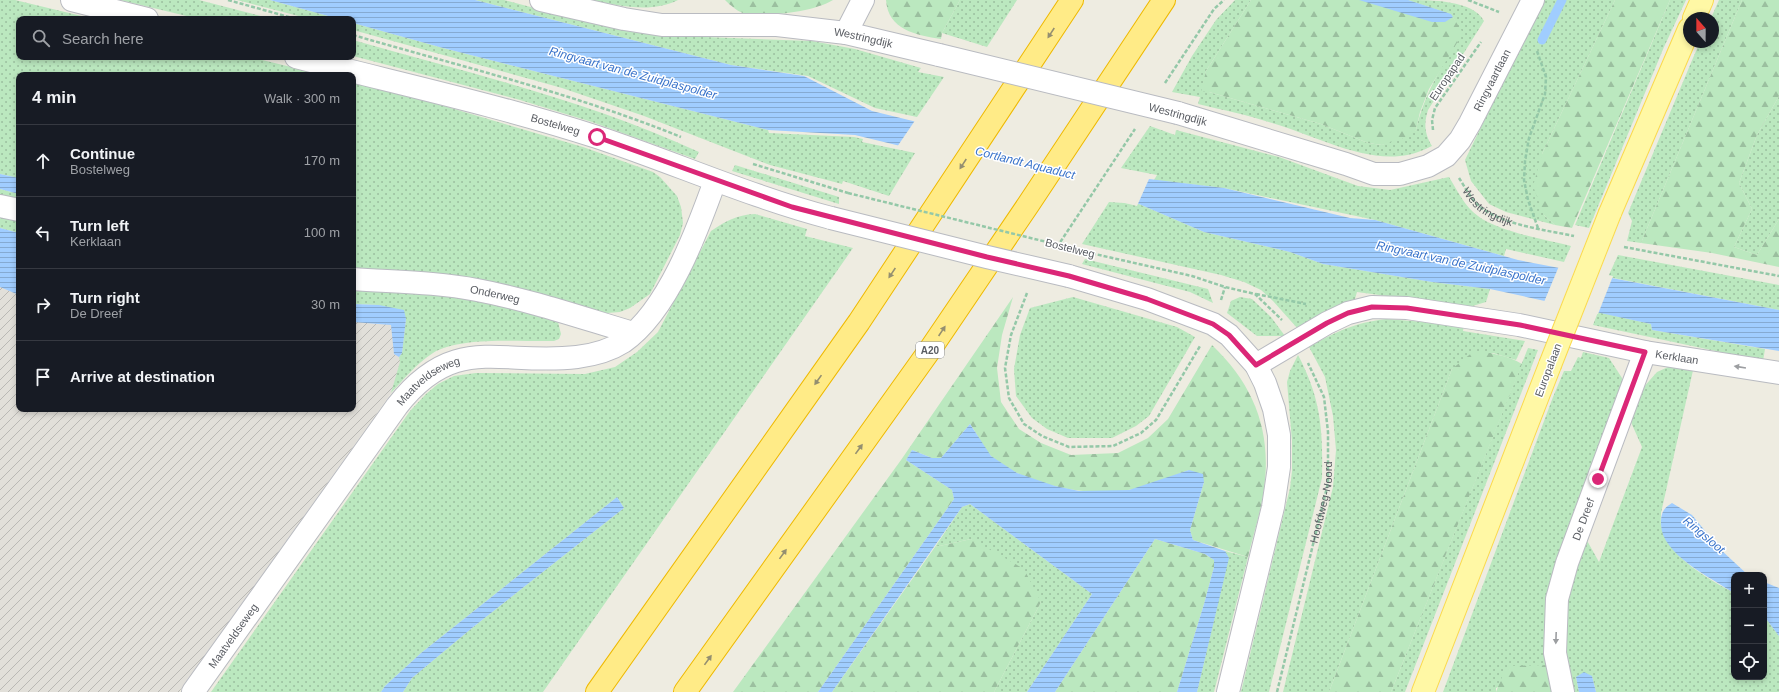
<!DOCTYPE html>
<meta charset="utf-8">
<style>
body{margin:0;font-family:Arial,sans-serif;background:#242831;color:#f1f3f6}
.controls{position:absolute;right:12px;bottom:12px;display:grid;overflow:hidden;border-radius:8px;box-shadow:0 2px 6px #0003}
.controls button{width:36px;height:36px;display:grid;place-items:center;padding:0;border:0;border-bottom:1px solid #363941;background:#171b24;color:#f1f3f6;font:20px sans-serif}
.compass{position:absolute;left:1683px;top:12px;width:36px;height:36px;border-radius:50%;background:#171b24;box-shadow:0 2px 6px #0003;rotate:339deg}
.stop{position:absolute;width:12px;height:12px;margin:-9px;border:3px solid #db2777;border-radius:50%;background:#fff}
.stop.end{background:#db2777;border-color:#fff;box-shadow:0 1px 4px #0008}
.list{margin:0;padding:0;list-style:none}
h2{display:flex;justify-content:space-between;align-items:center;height:52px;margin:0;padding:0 16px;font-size:17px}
h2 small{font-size:13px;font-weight:400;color:#9ea1a6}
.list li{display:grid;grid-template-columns:26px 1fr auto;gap:12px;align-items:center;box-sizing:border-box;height:72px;padding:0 16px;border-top:1px solid #363941}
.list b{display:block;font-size:15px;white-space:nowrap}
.list p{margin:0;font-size:13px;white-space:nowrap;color:#9ea1a6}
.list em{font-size:13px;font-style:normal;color:#9ea1a6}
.icon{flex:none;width:22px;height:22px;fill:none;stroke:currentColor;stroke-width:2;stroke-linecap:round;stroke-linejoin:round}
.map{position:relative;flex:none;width:1779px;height:692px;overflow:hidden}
.search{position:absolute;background:#171b24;box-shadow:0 2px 6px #0003;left:16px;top:16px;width:340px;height:44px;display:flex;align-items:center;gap:10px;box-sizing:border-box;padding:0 14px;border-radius:8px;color:#9ea1a6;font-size:15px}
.panel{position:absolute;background:#171b24;box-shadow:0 2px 6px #0003;left:16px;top:72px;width:340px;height:340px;border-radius:8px}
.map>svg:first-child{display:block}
.industrial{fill:url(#industrial-furrows)}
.grass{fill:url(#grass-dots)}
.forest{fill:url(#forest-firs)}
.water{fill:url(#water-rules)}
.pier{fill:#eeece1}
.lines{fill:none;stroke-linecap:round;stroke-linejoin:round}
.stream{stroke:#a0cdff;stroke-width:9}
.minor-casing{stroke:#b9bbc1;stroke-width:24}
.major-casing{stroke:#fbda4d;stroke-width:24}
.highway-casing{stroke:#efb900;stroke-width:24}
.path{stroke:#94c8a8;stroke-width:2.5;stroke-dasharray:4 2;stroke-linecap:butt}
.minor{stroke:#fff;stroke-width:22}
.major{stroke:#fff8a5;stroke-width:22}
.highway{stroke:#ffeb87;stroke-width:22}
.minor-bridge-casing{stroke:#b9bbc1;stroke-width:24;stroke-linecap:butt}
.major-bridge-casing{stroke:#fbda4d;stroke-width:24;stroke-linecap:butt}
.path-bridge{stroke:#94c8a8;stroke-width:2.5;stroke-dasharray:4 2;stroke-linecap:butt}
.minor-bridge{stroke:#fff;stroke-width:22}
.major-bridge{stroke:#fff8a5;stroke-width:22}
.oneway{fill:#948f70}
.oneway2{fill:#9c9ea1}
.route{stroke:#db2777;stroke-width:5}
.labels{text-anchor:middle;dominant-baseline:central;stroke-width:3;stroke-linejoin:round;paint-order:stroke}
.shield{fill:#fff;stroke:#8c8e92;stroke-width:1}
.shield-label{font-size:10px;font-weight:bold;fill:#5a5d63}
.street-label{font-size:11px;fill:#5a5d63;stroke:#fff}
.water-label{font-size:12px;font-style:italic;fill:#3a74cb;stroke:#fff}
</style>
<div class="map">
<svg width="1779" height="692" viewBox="0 0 1779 692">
<defs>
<pattern id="industrial-furrows" width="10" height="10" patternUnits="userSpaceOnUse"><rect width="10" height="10" fill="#e1dfd9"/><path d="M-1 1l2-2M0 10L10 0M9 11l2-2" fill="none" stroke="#b9b8b4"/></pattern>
<pattern id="grass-dots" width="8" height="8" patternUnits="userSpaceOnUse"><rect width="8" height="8" fill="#bbe8bf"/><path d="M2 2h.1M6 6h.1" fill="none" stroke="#9bbf9f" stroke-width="1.8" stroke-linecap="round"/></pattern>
<pattern id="forest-firs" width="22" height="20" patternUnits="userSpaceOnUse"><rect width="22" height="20" fill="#bbe8bf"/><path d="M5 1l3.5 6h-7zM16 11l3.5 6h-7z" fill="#9bbf9f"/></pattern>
<pattern id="water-rules" width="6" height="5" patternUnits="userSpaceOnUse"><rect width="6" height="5" fill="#a0cdff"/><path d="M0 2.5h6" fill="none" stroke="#85aad2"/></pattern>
</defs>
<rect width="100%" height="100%" fill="#eeece1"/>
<!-- industrial -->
<polygon class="industrial" points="19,250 19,409 353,409 353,314 435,331 179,692 0,692 0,283"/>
<!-- grass -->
<g class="grass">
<polygon points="0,0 15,0 94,19 19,19 19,57 250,57 324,75 19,75 19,178 0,174"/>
<polygon points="120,0 199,0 272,19 199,19"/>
<polygon points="237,0 270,0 339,19 310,19"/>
<polygon points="475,0 504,0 572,18 652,35 812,41 855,49 921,68 918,72 944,77 917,117 875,108 808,76 731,65"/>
<path d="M590,0H678C650,14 619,5 590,0Z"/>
<polygon points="960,0 1017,0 987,47 942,33"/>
<path d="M1235,0H1251L1206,71L1202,92H1209L1321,124L1368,143L1382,145L1416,130C1424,94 1443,64 1462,33L1451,14L1408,0C1431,0 1473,0 1484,21L1428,110C1424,123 1424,133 1432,146C1422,151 1412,155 1400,156C1361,161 1310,134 1272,123C1248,115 1223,110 1198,104L1200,97L1172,92L1192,56L1216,20Z"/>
<polygon points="1543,0 1615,0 1542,154 1544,215 1555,225 1506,212 1489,204 1471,181 1465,160"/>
<polygon points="1670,0 1686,0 1664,47 1589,228 1575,225"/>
<polygon points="1719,0 1742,0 1641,243 1627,241 1632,221 1628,213 1693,58 1700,42 1713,42 1713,18 1711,18"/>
<polygon points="353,23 443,48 768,130 769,133 854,137 863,139 862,142 915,153 889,196 843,181 842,184 770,165 644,116 562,88 353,30"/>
<path d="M353,40C469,73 589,101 699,152L695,159L592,122L520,100L353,56Z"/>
<polygon points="353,82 444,106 583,147 653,172 660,177 677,196 681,207 683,223 680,235 650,294 630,308 620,312 607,313 353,270"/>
<polygon points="1779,96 1779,219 1757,255 1734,247 1752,209 1739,183 1757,135"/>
<path d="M1150,126L1175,135L1176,130L1279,157L1358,186L1390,190L1449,177C1457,190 1465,207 1478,216C1497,231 1546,240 1571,246L1564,262L1506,249L1504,256L1375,220L1224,188L1154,180L1157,175L1121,168Z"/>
<polygon points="735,165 839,197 839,204 732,171"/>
<polygon points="0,189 19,194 19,205 0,200"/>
<polygon points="1109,202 1139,204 1204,232 1290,252 1323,264 1432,282 1490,289 1486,302 1469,307 1357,292 1354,302 1298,329 1273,301 1261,290 1244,282 1221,275 1082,244"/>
<polygon points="0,214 19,219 19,233 0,228"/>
<path d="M755,214L807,229L805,236L853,248L543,692H403L412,678L472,628L624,508L617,497L421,653L385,686L381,692H211L410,411L426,394L438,384L454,376L476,373L585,374L615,367L637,352L658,332L711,231C726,221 736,215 755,214Z"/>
<polygon points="1618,255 1779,285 1779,310 1608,277"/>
<polygon points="1085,259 1208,289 1213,303 1190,292 1082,264"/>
<path d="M353,287L439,294L482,301L551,318L558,322L561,334L559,339L554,341C521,342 460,336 433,353C416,364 404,379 391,393L400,362L399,357L402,353L406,319L379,305L353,304Z"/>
<polygon points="1073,297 1177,327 1195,337 1149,416 1136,426 1112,438 1068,438 1047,429 1032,418 1016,396 1014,369 1020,335 1030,308"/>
<polygon points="1240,297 1252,299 1271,317 1285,336 1257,336 1227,313 1231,301"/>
<polygon points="1598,312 1651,324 1652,330 1765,349 1763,361 1593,325"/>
<path d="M1386,319L1464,325L1463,331L1525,341L1516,360L1493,353L1452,369L1329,692H1283L1333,487L1336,450L1333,416L1325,377L1309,347C1337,331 1354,323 1386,319Z"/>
<polygon points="1528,348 1538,350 1405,692 1391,692"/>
<polygon points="1583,352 1609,358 1622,378 1623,386 1549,665 1496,688 1496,692 1443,692 1553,397 1564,371 1571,371 1578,357 1581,358"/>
<path d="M1298,355C1321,399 1323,429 1322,478L1269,692H1241L1290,488L1292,471V441L1287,382L1290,371Z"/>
<path d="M1677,363L1694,366L1661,513C1661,518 1660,524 1662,529C1670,558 1709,579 1734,593V677H1764V616L1779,636V692H1596L1592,676L1576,677L1579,692H1572L1565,648L1569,585L1585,537L1599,562L1642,447L1630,420L1642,389L1657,372Z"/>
<polygon points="970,504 1092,594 1027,692 994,692 1041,602 971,539 935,547 962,507"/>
<polygon points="1225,551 1248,557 1214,692 1197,692 1228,558"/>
</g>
<!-- forest -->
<g class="forest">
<path d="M725,0H833C813,12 769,17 746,14C739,13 730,5 725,0Z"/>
<path d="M886,0H960L942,33L941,39C916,35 888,30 886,0Z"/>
<polygon points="1251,0 1408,0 1451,14 1463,33 1429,89 1420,112 1416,130 1405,138 1382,145 1368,143 1321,124 1209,92 1201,92 1206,71"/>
<polygon points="1615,0 1670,0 1572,228 1555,225 1544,215 1533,186 1542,154"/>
<polygon points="1742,0 1779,0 1779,96 1757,135 1739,183 1752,209 1734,247 1757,255 1779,219 1779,267 1712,253 1641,243"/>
<path d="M1013,297L1002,335L997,368L1001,402L1019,429L1041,443L1071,455L1118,453L1148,438L1168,419L1212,345C1254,385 1272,431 1264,489C1261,512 1253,535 1248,557L1193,540L1190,530L1204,482L1189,470C1172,476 1145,488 1128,490C1086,497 1025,485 992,457C983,449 978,434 970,424L941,458H932L912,450L906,460L952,490L954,499L818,692H733L901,460Z"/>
<path d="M1474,351C1490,353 1508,355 1522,364L1391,692H1329L1452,369Z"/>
<polygon points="971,539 1024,569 1041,602 994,692 832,692 935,547"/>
<polygon points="1155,539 1205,554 1214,560 1214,567 1204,604 1177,692 1055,692"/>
<polygon points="1549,665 1554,692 1496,692 1504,672 1510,666"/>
</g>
<!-- water -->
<g class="water">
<polygon points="270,0 475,0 731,65 804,76 872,111 1149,179 1224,188 1350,218 1375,220 1518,260 1779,310 1779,351 1652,330 1651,324 1490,289 1432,282 1323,264 1290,252 1204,232 1139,204 855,135 768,130 443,48 353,23 353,19 339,19"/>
<polygon points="1359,0 1408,0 1451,14 1453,17 1445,22 1432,22"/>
<polygon points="0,174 19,178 19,194 0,189"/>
<polygon points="0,228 19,233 19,295 0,287"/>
<polygon points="353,304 379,305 404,310 406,319 402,353 399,357 394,354 391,325 353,322"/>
<polygon points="970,424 991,456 1017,473 1055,486 1079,491 1129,490 1189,470 1203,474 1204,482 1190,530 1193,540 1225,551 1229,558 1197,692 1177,692 1204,604 1214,567 1214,560 1205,554 1155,539 1055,692 1027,692 1092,594 970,504 962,507 832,692 818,692 954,499 952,490 906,460 912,450 932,458 941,458"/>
<polygon points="617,497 624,508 472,628 412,678 403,692 381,692 385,686 421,653"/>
<path d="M1672,503L1692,515L1720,549L1748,575H1734V593C1712,578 1660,554 1661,523C1661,512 1664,508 1672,503Z"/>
<polygon points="1764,582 1779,588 1779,636 1764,616"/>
<polygon points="1584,672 1592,676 1596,692 1579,692 1576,677"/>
</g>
<!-- pier -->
<g class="pier">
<polygon points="916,119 1149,177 1149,179 1137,206 897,147"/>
<polygon points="1559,266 1613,276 1598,314 1544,302"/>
</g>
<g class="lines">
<!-- stream -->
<polyline class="stream" points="1542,40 1562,0"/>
<defs>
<g id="minor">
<polyline points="72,0 147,19"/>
<path id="s3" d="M541,0L624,19L662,25H777L846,33L939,55"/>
<polyline points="846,33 863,0"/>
<path id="s4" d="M296,57C396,83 498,105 597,137C675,163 751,197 831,218"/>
<path id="s5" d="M1178,113L1346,164L1374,174H1400L1428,166L1446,156L1460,140L1470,123L1533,0"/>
<polyline points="0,206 19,210"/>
<polyline points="1069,276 1147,299 1213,324 1229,335 1256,365 1265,383 1274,409 1279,435 1279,467 1273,507 1228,692"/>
<path id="s6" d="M353,279C395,282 436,282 477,290C530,300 582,318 633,333"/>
<path id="s7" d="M1256,365L1327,323L1348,313L1372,307L1407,308L1519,325L1645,352L1779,373"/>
<path id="s8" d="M193,692L397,406C455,332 500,366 577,357C593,355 609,351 623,342C668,311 697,231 715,181"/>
<path id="s9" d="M1563,692L1555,653L1557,599L1567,563L1645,352"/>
</g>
<g id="major">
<polyline points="1694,18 1702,0"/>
<polyline points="1610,213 1689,29"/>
<polyline points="1423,692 1550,365"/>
</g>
<g id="highway">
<polyline points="597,692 859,322 1072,0"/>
<polyline points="685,692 927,354 1028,205 1164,0"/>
</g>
</defs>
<!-- minor casing -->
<use href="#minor" class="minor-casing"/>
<!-- major casing -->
<use href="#major" class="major-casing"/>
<!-- highway casing -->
<use href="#highway" class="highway-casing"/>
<!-- path -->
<g class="path">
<polyline points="228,0 296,19"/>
<polyline points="1468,0 1499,12"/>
<path d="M353,35C463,67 575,94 681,137"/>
<polyline points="1537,51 1546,77 1545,94 1529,138 1525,161 1524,180 1528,200 1538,228"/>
<polyline points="1165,83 1214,9 1224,0"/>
<polyline points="1433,130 1432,120 1435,108 1481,42"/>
<polyline points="753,164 848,193"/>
<path id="s1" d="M1459,178C1465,187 1471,199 1479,206C1502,225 1546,230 1574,236"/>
<polyline points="1057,247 1135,129"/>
<polyline points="1624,247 1779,276"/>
<polyline points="1086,252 1192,276 1225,287 1255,294 1282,320"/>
<polyline points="1027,293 1011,335 1005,368 1009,398 1024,424 1042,436 1069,447 1113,446 1141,433 1156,420 1200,346"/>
<polyline points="1256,294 1306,304"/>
<polyline points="1221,300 1225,287"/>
<path id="s2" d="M1277,692L1328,483V432L1324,397L1308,363"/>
</g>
<!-- minor -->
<use href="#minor" class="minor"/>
<!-- major -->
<use href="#major" class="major"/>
<!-- highway -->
<use href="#highway" class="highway"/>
<defs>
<g id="minor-bridge">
<polyline points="939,55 1178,113"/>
<polyline points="831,218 987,257 1069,276"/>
</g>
<polyline id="major-bridge" points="1550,365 1610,213"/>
</defs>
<!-- minor-bridge casing -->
<use href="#minor-bridge" class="minor-bridge-casing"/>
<!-- major-bridge casing -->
<use href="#major-bridge" class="major-bridge-casing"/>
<!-- path-bridge -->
<g class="path-bridge">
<polyline points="848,193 1059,245"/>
<polyline points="1075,249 1086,252"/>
</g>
<!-- minor-bridge -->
<use href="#minor-bridge" class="minor-bridge"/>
<!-- major-bridge -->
<use href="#major-bridge" class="major-bridge"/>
</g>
<!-- one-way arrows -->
<defs><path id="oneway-solid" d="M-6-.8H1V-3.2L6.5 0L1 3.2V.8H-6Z"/></defs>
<g class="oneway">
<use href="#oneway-solid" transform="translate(1051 33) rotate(123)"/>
<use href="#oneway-solid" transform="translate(963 164) rotate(123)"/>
<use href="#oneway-solid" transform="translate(892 273) rotate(124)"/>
<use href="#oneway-solid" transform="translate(942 331) rotate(-56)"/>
<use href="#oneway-solid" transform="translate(818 380) rotate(125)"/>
<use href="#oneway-solid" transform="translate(859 449) rotate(-54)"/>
<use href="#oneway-solid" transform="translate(783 554) rotate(-54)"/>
<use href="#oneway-solid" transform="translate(708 660) rotate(-54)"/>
</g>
<g class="oneway2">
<use href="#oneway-solid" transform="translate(1740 367) rotate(-171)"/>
<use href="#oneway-solid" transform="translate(1556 638) rotate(92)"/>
</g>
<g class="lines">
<!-- route -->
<polyline class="route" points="597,137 792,207 987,257 1069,276 1147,299 1213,324 1229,335 1256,365 1327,323 1348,313 1372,307 1407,308 1520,325 1645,352 1598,479"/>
</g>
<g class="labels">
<!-- shield labels -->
<rect class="shield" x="916" y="342" width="28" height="16" rx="3"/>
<g class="shield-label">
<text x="930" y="350">A20</text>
</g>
<!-- street labels -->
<g class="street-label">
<text stroke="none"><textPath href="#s3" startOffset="326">Westringdijk</textPath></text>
<text transform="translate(1447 77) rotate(-56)">Europapad</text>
<text stroke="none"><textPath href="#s5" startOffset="370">Ringvaartlaan</textPath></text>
<text transform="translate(1178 114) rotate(15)">Westringdijk</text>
<text stroke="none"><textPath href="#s4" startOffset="268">Bostelweg</textPath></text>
<text stroke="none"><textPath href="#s1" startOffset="42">Westringdijk</textPath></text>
<text transform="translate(1070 248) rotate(14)">Bostelweg</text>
<text stroke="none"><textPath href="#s6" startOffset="143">Onderweg</textPath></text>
<text stroke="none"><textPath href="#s7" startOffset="440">Kerklaan</textPath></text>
<text transform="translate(1548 370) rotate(-69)">Europalaan</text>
<text stroke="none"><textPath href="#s8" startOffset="392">Maatveldseweg</textPath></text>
<text stroke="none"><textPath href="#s2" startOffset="195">Hoofdweg-Noord</textPath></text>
<text stroke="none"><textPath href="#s9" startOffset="178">De Dreef</textPath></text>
<text stroke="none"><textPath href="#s8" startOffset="69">Maatveldseweg</textPath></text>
</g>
<!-- water labels -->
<g class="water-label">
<text transform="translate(633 73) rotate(15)">Ringvaart van de Zuidplaspolder</text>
<text transform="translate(1025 163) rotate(14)">Cortlandt Aquaduct</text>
<text transform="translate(1461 263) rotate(12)">Ringvaart van de Zuidplaspolder</text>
<text transform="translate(1704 535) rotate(40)">Ringsloot</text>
</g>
</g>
</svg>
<div class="controls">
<button>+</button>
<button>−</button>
<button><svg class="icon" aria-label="locate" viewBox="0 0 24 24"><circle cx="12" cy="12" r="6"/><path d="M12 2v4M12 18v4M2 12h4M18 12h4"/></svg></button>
</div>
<svg class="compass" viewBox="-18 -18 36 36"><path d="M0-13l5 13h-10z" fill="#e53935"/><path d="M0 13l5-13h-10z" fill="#9ea1a6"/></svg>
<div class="stop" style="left:597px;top:137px"></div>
<div class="stop end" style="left:1598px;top:479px"></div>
<div class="search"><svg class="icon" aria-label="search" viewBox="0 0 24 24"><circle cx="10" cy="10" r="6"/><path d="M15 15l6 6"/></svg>Search here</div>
<section class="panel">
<h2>4 min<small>Walk · 300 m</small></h2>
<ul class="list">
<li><svg class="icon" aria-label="ahead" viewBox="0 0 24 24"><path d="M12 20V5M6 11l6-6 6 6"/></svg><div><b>Continue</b><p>Bostelweg</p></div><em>170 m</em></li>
<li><svg class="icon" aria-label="left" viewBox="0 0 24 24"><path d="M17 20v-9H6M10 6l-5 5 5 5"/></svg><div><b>Turn left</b><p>Kerklaan</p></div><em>100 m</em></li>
<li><svg class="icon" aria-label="right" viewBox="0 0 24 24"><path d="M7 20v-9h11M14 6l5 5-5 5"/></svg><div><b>Turn right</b><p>De Dreef</p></div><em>30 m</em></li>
<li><svg class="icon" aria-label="arrive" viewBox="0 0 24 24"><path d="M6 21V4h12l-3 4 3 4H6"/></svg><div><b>Arrive at destination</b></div></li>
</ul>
</section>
</div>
